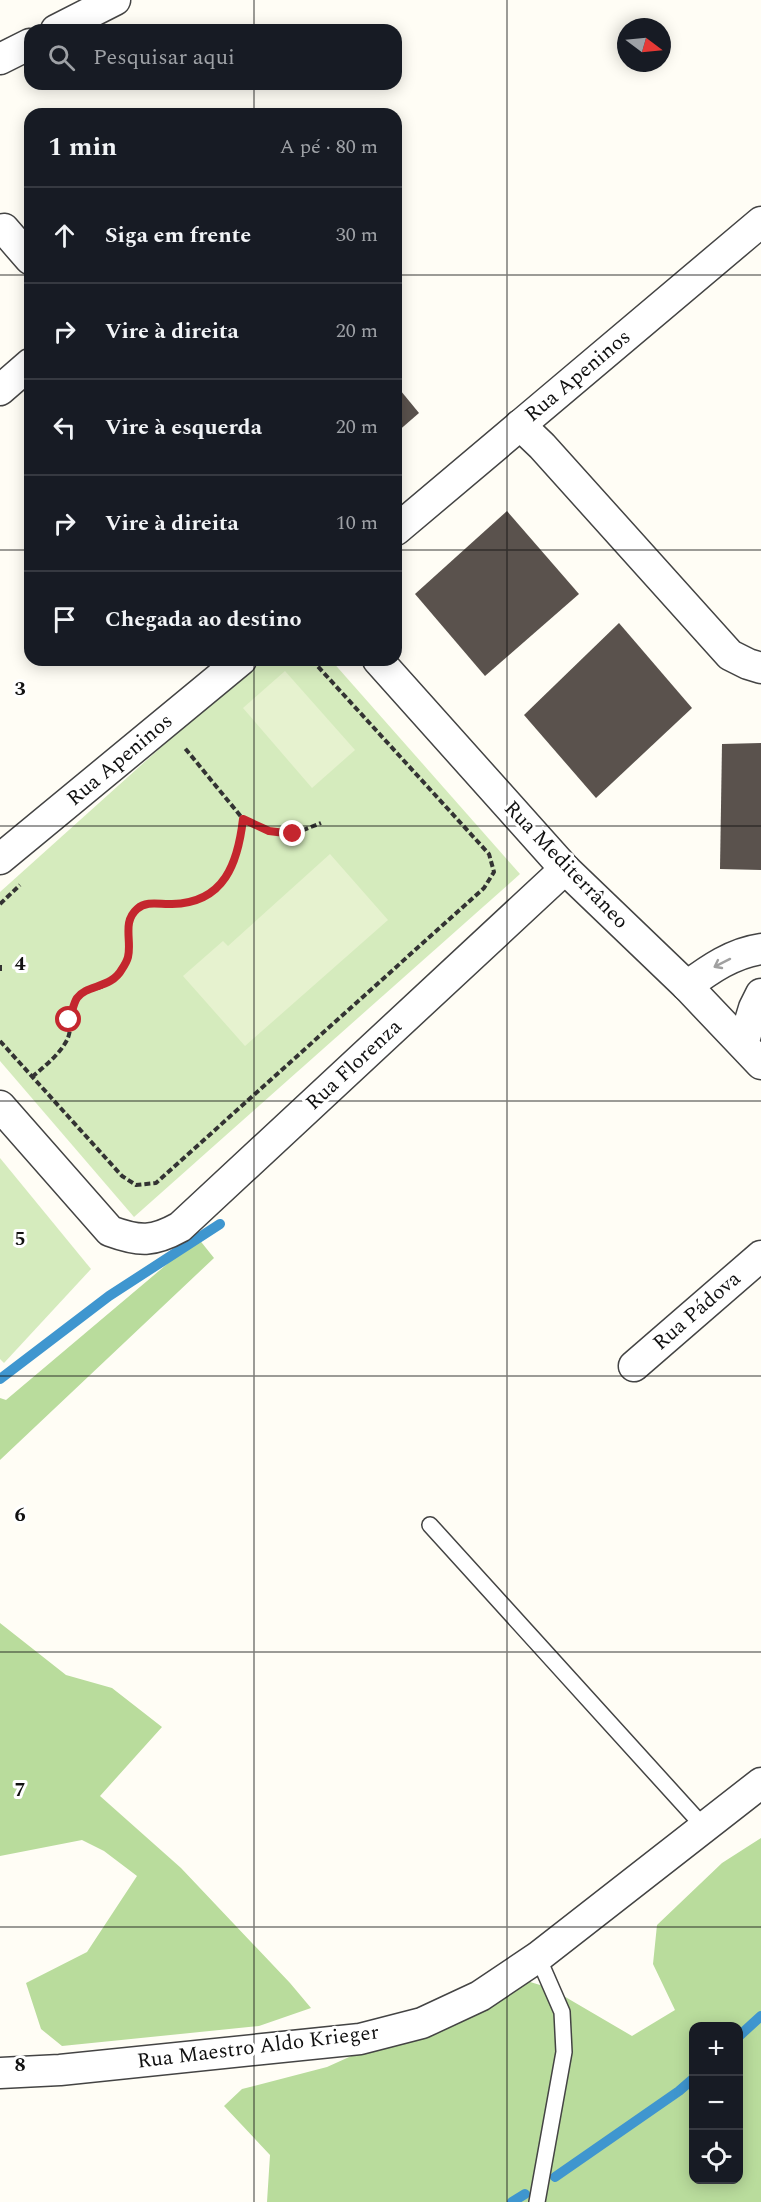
<!DOCTYPE html>
<html lang="pt">
<meta charset="utf-8">
<style>
body{margin:0;font-family:Spectral,serif;background:#20242c;color:#f1f3f6}
.controls{position:absolute;right:18px;bottom:18px;display:grid;overflow:hidden;border-radius:12px;box-shadow:0 3px 15px #0003}
.controls button{width:54px;height:54px;display:grid;place-items:center;padding:0;border:0;border-bottom:2px solid #363941;background:#171b24;color:#f1f3f6;font:30px sans-serif}
.compass{position:absolute;left:617px;top:18px;width:54px;height:54px;border-radius:50%;background:#171b24;box-shadow:0 3px 15px #0003;rotate:106deg}
.stop{position:absolute;width:18px;height:18px;margin:-14px;border:4px solid #c4262e;border-radius:50%;background:#fff}
.stop.end{background:#c4262e;border-color:#fff;box-shadow:0 2px 6px #0008}
.list{margin:0;padding:0;list-style:none}
h2{display:flex;justify-content:space-between;align-items:center;height:78px;margin:0;padding:0 24px;font-size:26px}
h2 small{font-size:20px;font-weight:400;color:#9ea1a6}
.list li{display:grid;grid-template-columns:39px 1fr auto;gap:18px;align-items:center;box-sizing:border-box;height:96px;padding:0 24px;border-top:2px solid #363941}
.list b{display:block;font-size:22px;white-space:nowrap}
.list em{font-size:20px;font-style:normal;color:#9ea1a6}
.icon{flex:none;width:33px;height:33px;fill:none;stroke:currentColor;stroke-width:2;stroke-linecap:round;stroke-linejoin:round}
.map{position:relative;flex:none;width:761px;height:2202px;overflow:hidden}
.search{position:absolute;background:#171b24;box-shadow:0 3px 15px #0003;left:24px;top:24px;width:378px;height:66px;display:flex;align-items:center;gap:15px;box-sizing:border-box;padding:0 21px;border-radius:18px;color:#9ea1a6;font-size:22px}
.panel{position:absolute;background:#171b24;box-shadow:0 3px 15px #0003;left:24px;top:108px;width:378px;height:558px;border-radius:18px}
.map>svg:first-child{display:block}
.green{fill:#d5ebbd}
.forest{fill:#b9dc9c;fill-rule:evenodd}
.pitch{fill:#e6f2cf}
.lines{fill:none;stroke-linecap:round;stroke-linejoin:round}
.stream{stroke:#3f96cf;stroke-width:10}
.building{fill:#5a524d}
.lane-casing{stroke:#444;stroke-width:18}
.street-casing{stroke:#444;stroke-width:33}
.path{stroke:#333;stroke-width:4;stroke-dasharray:6 3;stroke-linecap:butt}
.lane{stroke:#fff;stroke-width:15}
.street{stroke:#fff;stroke-width:30}
.oneway{stroke:#a0a0a0}
.route{stroke:#c4262e;stroke-width:8}
.grid{fill:none;stroke:#111;stroke-width:1.5;stroke-opacity:0.55}
.labels{text-anchor:middle;dominant-baseline:central;stroke-width:6;stroke-linejoin:round;paint-order:stroke}
.street-label{font-size:21px;fill:#111;stroke:#fff}
.grid-label{font-size:20px;text-anchor:middle;font-weight:bold;fill:#111;stroke:#fff;stroke-width:6;stroke-linejoin:round;paint-order:stroke}
</style>
<div class="map">
<svg width="761" height="2202" viewBox="0 0 761 2202">
<rect width="100%" height="100%" fill="#fffdf5"/>
<!-- green -->
<g class="green">
<polygon points="258,660 331,660 520,874 134,1217 0,1061 0,892"/>
<polygon points="0,1158 91,1269 4,1363 0,1359"/>
</g>
<!-- forest -->
<g class="forest">
<polygon points="198,1238 214,1258 0,1460 0,1398 6,1400"/>
<polygon points="0,1623 66,1675 112,1688 162,1727 100,1796 181,1868 290,1983 311,2008 259,2026 62,2046 41,2029 26,1983 87,1952 137,1876 104,1851 82,1840 0,1856"/>
<path d="M761,1838V2202H267L270,2155L224,2106L242,2089L327,2067L482,1997L517,1978L550,1988L632,2036L675,2010L653,1964L657,1925L722,1863ZM694,2026H738V2180H694Z"/>
</g>
<!-- pitch -->
<g class="pitch">
<polygon points="285,671 355,750 312,788 243,708"/>
<polygon points="330,854 388,920 245,1046 183,976 223,941 228,946"/>
</g>
<g class="lines">
<!-- stream -->
<g class="stream">
<polyline points="0,1379 109,1296 220,1224"/>
<polyline points="738,2037 761,2016"/>
<polyline points="555,2177 679,2091 694,2078"/>
<polyline points="512,2202 525,2194"/>
</g>
</g>
<!-- building -->
<g class="building">
<polygon points="396,385 419,413 396,433"/>
<polygon points="507,511 579,594 485,676 415,594"/>
<polygon points="619,623 692,708 596,798 524,715"/>
<polygon points="761,743 761,870 720,869 722,744"/>
</g>
<g class="lines">
<defs>
<g id="lane">
<polyline points="430,1525 704,1827"/>
<polyline points="537,2202 564,2052 562,2012 538,1957"/>
</g>
<g id="street">
<polyline points="56,30 115,0"/>
<polyline points="0,59 30,44"/>
<polyline points="4,229 30,259"/>
<polyline points="0,390 30,364"/>
<polyline points="520,425 542,446 730,655 748,664 761,668"/>
<polyline points="396,530 761,222"/>
<polyline points="378,660 565,869 687,986 761,1064"/>
<polyline points="0,859 241,660"/>
<path d="M687,986C710,969 733,953 761,949"/>
<polyline points="743,1044 754,1008 761,994"/>
<path d="M0,1106L110,1231C140,1242 153,1242 180,1227L565,869"/>
<polyline points="634,1366 761,1256"/>
<polyline points="0,2073 60,2070 360,2039 422,2023 480,1996 538,1957 761,1783"/>
</g>
</defs>
<!-- lane casing -->
<use href="#lane" class="lane-casing"/>
<!-- street casing -->
<use href="#street" class="street-casing"/>
<!-- path -->
<g class="path">
<polyline points="243,819 269,831 293,834 321,823"/>
<polyline points="0,904 20,885"/>
<polyline points="0,965 0,971"/>
<polyline points="0,1041 122,1176 136,1185 156,1183 484,888 494,872 489,854 312,660"/>
<path d="M32,1077C45,1066 59,1055 67,1040C73,1029 68,1009 78,997C86,989 94,990 103,986C114,981 126,967 129,955C131,940 122,919 138,908C149,900 161,905 173,904C225,902 238,863 243,819L184,747"/>
</g>
<!-- lane -->
<use href="#lane" class="lane"/>
<!-- street -->
<use href="#street" class="street"/>
</g>
<!-- one-way arrows -->
<defs><path id="oneway-shaft" d="M-6 0H5M1.5-3L5.5 0L1.5 3" fill="none" stroke-width="1.6" stroke-linecap="round" stroke-linejoin="round" transform="scale(1.5)"/></defs>
<use class="oneway" href="#oneway-shaft" transform="translate(722 963) rotate(153)"/>
<g class="lines">
<!-- route -->
<path class="route" d="M69,1020C72,1014 73,1004 77,998C87,984 111,989 122,969C124,966 127,961 128,957C132,941 122,922 137,909C147,900 161,905 172,904C225,903 238,862 243,819L269,831L293,834"/>
</g>
<!-- grid -->
<path class="grid" d="M254,0V30M507,0V2202M254,84V114M0,275H30M396,275H761M0,550H30M396,550H761M254,660V2202M0,826H761M0,1101H761M0,1376H761M0,1652H761M0,1927H761"/>
<g class="labels">
<!-- street labels -->
<g class="street-label">
<text transform="translate(578 376) rotate(-40)">Rua Apeninos</text>
<text transform="translate(120 760) rotate(-40)">Rua Apeninos</text>
<text transform="translate(566 865) rotate(46)">Rua Mediterrâneo</text>
<text transform="translate(354 1065) rotate(-43)">Rua Florenza</text>
<text transform="translate(697 1311) rotate(-41)">Rua Pádova</text>
<text transform="translate(258 2047) rotate(-7)">Rua Maestro Aldo Krieger</text>
</g>
</g>
<g class="grid-label">
<text x="20" y="695">3</text>
<text x="20" y="970">4</text>
<text x="20" y="1245">5</text>
<text x="20" y="1521">6</text>
<text x="20" y="1796">7</text>
<text x="20" y="2071">8</text>
</g>
</svg>
<div class="controls">
<button>+</button>
<button>−</button>
<button><svg class="icon" aria-label="locate" viewBox="0 0 24 24"><circle cx="12" cy="12" r="6"/><path d="M12 2v4M12 18v4M2 12h4M18 12h4"/></svg></button>
</div>
<svg class="compass" viewBox="-18 -18 36 36"><path d="M0-13l5 13h-10z" fill="#e53935"/><path d="M0 13l5-13h-10z" fill="#9ea1a6"/></svg>
<div class="stop" style="left:69px;top:1020px"></div>
<div class="stop end" style="left:293px;top:834px"></div>
<div class="search"><svg class="icon" aria-label="search" viewBox="0 0 24 24"><circle cx="10" cy="10" r="6"/><path d="M15 15l6 6"/></svg>Pesquisar aqui</div>
<section class="panel">
<h2>1 min<small>A pé · 80 m</small></h2>
<ul class="list">
<li><svg class="icon" aria-label="ahead" viewBox="0 0 24 24"><path d="M12 20V5M6 11l6-6 6 6"/></svg><div><b>Siga em frente</b></div><em>30 m</em></li>
<li><svg class="icon" aria-label="right" viewBox="0 0 24 24"><path d="M7 20v-9h11M14 6l5 5-5 5"/></svg><div><b>Vire à direita</b></div><em>20 m</em></li>
<li><svg class="icon" aria-label="left" viewBox="0 0 24 24"><path d="M17 20v-9H6M10 6l-5 5 5 5"/></svg><div><b>Vire à esquerda</b></div><em>20 m</em></li>
<li><svg class="icon" aria-label="right" viewBox="0 0 24 24"><path d="M7 20v-9h11M14 6l5 5-5 5"/></svg><div><b>Vire à direita</b></div><em>10 m</em></li>
<li><svg class="icon" aria-label="arrive" viewBox="0 0 24 24"><path d="M6 21V4h12l-3 4 3 4H6"/></svg><div><b>Chegada ao destino</b></div></li>
</ul>
</section>
</div>
